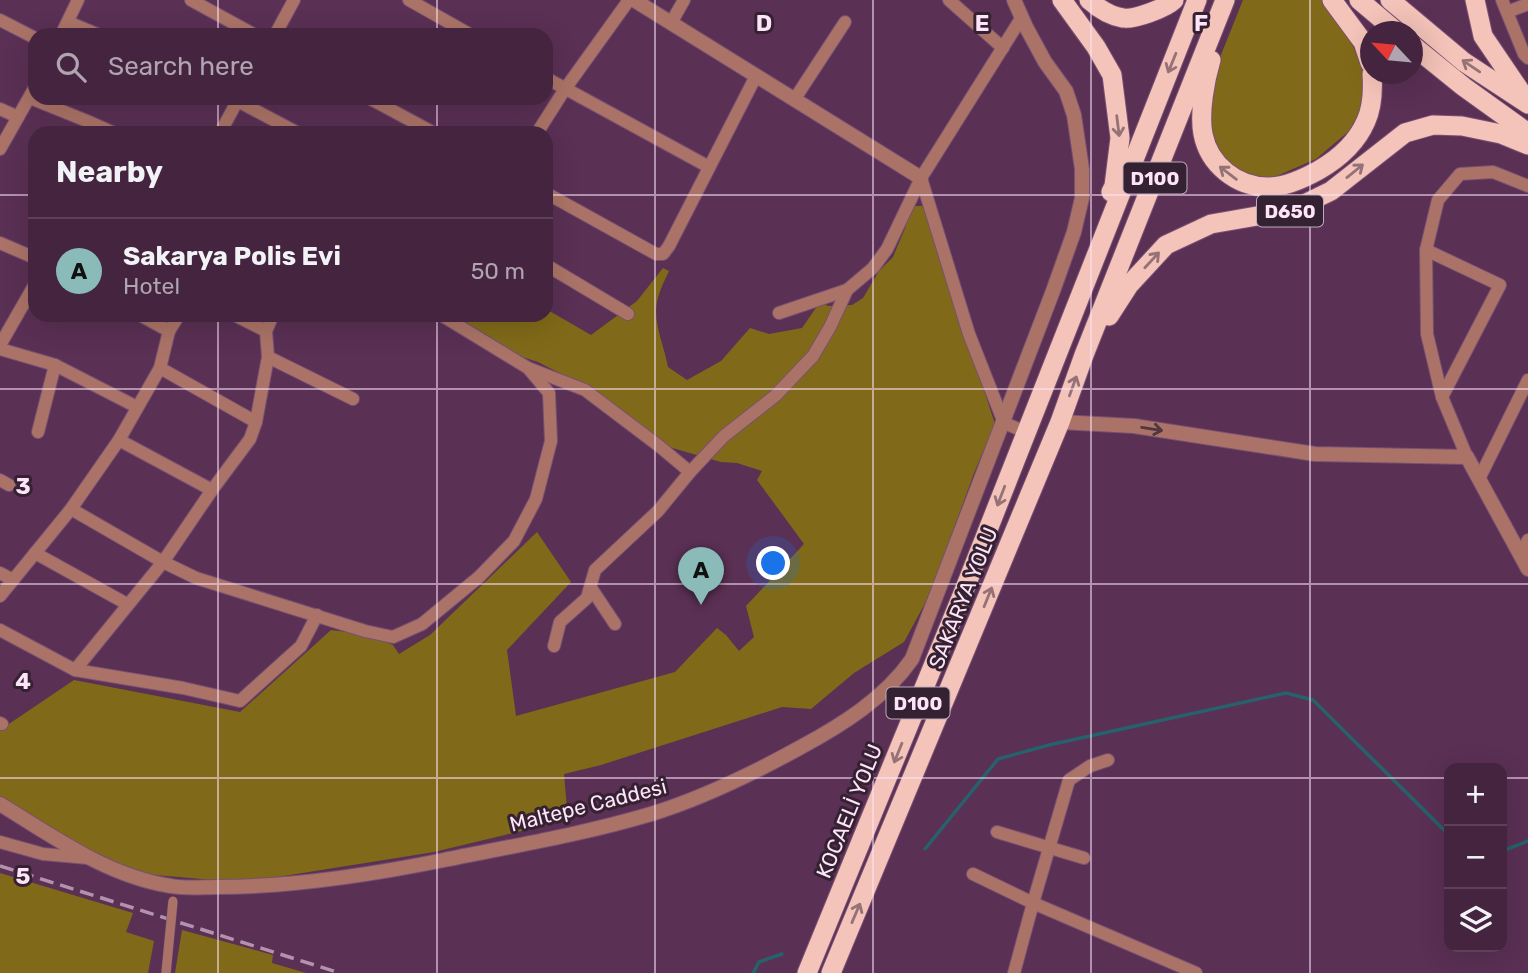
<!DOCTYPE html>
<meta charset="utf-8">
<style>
body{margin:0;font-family:Rubik,sans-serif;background:#4b2c46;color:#f1f3f6}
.controls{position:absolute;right:21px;bottom:21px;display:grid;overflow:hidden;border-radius:14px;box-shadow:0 7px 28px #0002}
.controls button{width:63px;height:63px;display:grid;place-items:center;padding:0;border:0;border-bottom:2px solid #5c4159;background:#44243f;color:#f1f3f6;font:35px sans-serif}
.compass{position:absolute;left:1360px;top:21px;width:63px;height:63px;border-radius:50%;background:#44243f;box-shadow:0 7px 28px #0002;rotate:296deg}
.you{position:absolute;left:774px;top:564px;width:24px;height:24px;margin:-18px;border:5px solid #fff;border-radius:50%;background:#1a73e8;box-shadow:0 0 0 10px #1a73e833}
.badge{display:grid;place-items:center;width:46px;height:46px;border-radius:50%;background:#8bbbb9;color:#111;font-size:23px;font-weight:700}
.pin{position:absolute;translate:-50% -58px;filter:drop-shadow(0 2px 4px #0008)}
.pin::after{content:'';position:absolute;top:37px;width:24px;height:21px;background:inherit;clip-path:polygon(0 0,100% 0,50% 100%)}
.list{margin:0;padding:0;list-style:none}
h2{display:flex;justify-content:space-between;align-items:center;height:91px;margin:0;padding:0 28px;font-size:30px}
h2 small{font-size:23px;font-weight:400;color:#afa4b0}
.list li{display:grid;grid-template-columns:46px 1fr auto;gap:21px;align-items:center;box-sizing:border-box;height:105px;padding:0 28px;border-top:2px solid #5c4159}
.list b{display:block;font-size:26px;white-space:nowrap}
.list p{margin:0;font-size:23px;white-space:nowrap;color:#afa4b0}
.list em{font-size:23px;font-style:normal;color:#afa4b0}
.icon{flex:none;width:38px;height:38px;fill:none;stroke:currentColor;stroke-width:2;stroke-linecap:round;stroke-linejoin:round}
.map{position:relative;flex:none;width:1528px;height:973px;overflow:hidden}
.search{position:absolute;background:#44243f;box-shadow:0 7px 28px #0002;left:28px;top:28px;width:525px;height:77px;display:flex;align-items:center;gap:18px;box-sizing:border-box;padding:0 24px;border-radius:21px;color:#afa4b0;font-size:26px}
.panel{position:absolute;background:#44243f;box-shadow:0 7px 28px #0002;left:28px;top:126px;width:525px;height:196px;border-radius:21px}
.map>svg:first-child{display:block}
.green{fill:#806a19}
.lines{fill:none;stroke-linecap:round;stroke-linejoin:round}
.stream{stroke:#26616c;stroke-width:3.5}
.minor-casing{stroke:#785072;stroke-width:14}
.tertiary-casing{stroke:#785072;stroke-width:16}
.trunk-casing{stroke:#785072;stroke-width:21}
.minor{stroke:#ab7367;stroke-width:12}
.tertiary{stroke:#ab7367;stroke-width:14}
.trunk{stroke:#f4c3b9;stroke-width:19}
.rail{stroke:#b392ae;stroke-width:3.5;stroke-dasharray:14 7;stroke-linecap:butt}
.pedestrian-bridge-casing{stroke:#785072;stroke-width:10;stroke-linecap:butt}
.pedestrian-bridge{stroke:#ab7367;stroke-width:9}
.oneway{stroke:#947275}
.oneway2{stroke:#52363e}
.grid{fill:none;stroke:#fee4f9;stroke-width:2;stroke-opacity:0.55}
.labels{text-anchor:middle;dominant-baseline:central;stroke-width:6;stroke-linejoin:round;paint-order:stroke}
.shield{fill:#342131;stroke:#c1aabd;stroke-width:2}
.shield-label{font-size:19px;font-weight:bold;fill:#fee4f9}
.street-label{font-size:21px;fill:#fee4f9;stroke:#342131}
.grid-label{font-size:23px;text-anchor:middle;font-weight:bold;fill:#fee4f9;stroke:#342131;stroke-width:6;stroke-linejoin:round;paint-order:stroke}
</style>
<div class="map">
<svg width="1528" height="973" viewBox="0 0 1528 973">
<rect width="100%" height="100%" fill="#5a3054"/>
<!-- green -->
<g class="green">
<polygon points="1243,0 1323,0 1345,28 1365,73 1363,106 1349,131 1316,159 1272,178 1237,173 1215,148 1210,116 1210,82"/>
<path d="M910,206H922L928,217L995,424L974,473L930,594L904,642L854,673L811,709L782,707L601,765L564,774L568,820L434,852L265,879L236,882L144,874L91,855L0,801V730L74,680L240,712L331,630L370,635L393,645L399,654L430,635L537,532L571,582L507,650L516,716L675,672L717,628L726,635L739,651L754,637L746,606L804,544L757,480L762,471L737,463L721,462L669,447L571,379L538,362L513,354L455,315H546V309L591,335L637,301L663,268L669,271C665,280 659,291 657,302C653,324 664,345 668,367L687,380L721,361L750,328L769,334L802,328L820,302L828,306L852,305L863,298L879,271L893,257L906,226L904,219Z"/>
<polygon points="0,873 133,913 126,932 154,941 148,973 0,973"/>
<polygon points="182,930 273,955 272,963 306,973 175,973"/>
</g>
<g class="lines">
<!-- stream -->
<g class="stream">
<polyline points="925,849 998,759 1049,745 1286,693 1313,700 1449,835"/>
<polyline points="1502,851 1528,841"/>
<polyline points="753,973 759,962 782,954"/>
</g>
<defs>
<g id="minor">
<polyline points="191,0 255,35"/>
<polyline points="409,0 471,35"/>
<polyline points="949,0 1003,48"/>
<polyline points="1502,0 1524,54 1528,58"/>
<polyline points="1507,12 1528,4"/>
<polyline points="0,20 35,38"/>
<polyline points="68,22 99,35"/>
<polyline points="671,23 684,0"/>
<polyline points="61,35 78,0"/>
<polyline points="275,35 294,0"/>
<polyline points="546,78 709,167"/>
<polyline points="30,98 87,121 114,133"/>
<polyline points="232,98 298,133"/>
<polyline points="369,98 434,133"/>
<polyline points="794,100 845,22"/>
<polyline points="0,109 18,117"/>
<polyline points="220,133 239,98"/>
<polyline points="537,133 565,89 629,0"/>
<polyline points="0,149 35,87"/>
<polyline points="921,178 969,334 1004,423 1026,432"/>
<polyline points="546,193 656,254 663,254 669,246 756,76"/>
<polyline points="0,243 35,258"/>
<polyline points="1426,250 1500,285 1442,397"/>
<polyline points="546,265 628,314"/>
<polyline points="779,313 847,290 873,268 887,249 921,178 1022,17"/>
<polyline points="140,315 169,331"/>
<polyline points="234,315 266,331"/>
<polyline points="441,315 528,368 585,390 659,446 690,472"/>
<polyline points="0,345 35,284"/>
<polyline points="0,349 55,365 137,407"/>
<polyline points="268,357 353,399"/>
<polyline points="160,368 256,422"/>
<polyline points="38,432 55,365"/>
<polyline points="119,440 212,490"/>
<polyline points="1467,457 1442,397 1427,334 1426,250 1438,200 1460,174 1493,172 1528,186"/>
<polyline points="1479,479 1528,380"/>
<polyline points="0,480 9,485"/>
<polyline points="71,509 163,562 196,578 365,631 393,637 422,624 479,577 514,541 536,499 551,441 549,393 528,368"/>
<polyline points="35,553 127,604"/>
<polyline points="1521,555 1528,540"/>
<polyline points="0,573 13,580"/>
<polyline points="591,588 615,624"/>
<polyline points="0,596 71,509 119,440 160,368 169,331 179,315"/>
<polyline points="0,630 75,670 163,562 212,490 250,439 256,422 268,357 266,331 273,315"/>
<polyline points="554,646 560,622 587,598 595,570 658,511 690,472 724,436 775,396 813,356 830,327 847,290"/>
<polyline points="75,670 183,688 240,701 301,646 317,615"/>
<polyline points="0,723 2,724"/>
<polyline points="997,832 1084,858"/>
<polyline points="0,842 43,854 88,858"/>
<polyline points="973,874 1033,903 1196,973"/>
<polyline points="1014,973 1033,903 1069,780 1090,766 1108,760"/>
</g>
<g id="tertiary">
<polyline points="634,0 921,178"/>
<polyline points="1060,422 1134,426 1315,454 1467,457 1528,569"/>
<path d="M0,804C54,837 107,876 171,886C186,889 203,887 218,887C294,887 370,875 444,860C513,846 584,834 651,814C703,798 754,773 801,747C842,725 885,698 912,659L1053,291L1074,232L1082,198V169L1074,115L1066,91L1045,62L1026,27L1014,0"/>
</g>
<g id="trunk">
<polyline points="1062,0 1096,47 1112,75 1120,138 1114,186 1111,192"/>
<path d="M1089,0C1099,9 1110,16 1123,18C1134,20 1166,8 1174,0"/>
<polyline points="1332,0 1363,42 1370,63"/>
<polyline points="1359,0 1397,32"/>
<polyline points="1390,0 1464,62 1528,104"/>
<polyline points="1475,0 1483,36 1525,98"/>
<polyline points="1412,45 1464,87 1528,133"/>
<path d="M1211,60C1205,80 1199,113 1203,134C1209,165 1237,187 1268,187C1286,187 1303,179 1319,170C1338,159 1357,142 1366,121C1373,106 1373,89 1372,74"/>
<polyline points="1109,316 1129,285 1166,245 1211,224 1292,210 1331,191 1405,133 1433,125 1462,126 1501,134 1528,145"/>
<polyline points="807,973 963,593 1197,0"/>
<polyline points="831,973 1060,422 1084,355 1225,0"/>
</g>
</defs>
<!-- minor casing -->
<use href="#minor" class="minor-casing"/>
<!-- tertiary casing -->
<use href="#tertiary" class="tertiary-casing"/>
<!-- trunk casing -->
<use href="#trunk" class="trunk-casing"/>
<!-- minor -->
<use href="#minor" class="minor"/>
<!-- tertiary -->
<use href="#tertiary" class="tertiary"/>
<!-- trunk -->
<use href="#trunk" class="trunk"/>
<!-- rail -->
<polyline class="rail" points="0,866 340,973"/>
<defs>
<polyline id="pedestrian-bridge" points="166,973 173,901"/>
</defs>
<!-- pedestrian-bridge casing -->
<use href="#pedestrian-bridge" class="pedestrian-bridge-casing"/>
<!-- pedestrian-bridge -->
<use href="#pedestrian-bridge" class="pedestrian-bridge"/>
</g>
<!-- one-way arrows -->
<defs><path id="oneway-shaft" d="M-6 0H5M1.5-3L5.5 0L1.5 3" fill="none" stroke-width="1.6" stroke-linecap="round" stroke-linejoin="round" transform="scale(1.75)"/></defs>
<g class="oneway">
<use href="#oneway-shaft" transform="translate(1172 63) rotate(112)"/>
<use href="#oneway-shaft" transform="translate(1471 66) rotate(-146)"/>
<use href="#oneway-shaft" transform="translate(1118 126) rotate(83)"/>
<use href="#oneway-shaft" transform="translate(1355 171) rotate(-39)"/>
<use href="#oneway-shaft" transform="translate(1228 173) rotate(-143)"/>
<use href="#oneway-shaft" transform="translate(1152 260) rotate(-47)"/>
<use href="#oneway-shaft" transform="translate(1073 386) rotate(-70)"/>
<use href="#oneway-shaft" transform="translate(1001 496) rotate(111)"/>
<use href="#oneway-shaft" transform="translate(988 597) rotate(-68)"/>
<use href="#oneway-shaft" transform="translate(898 753) rotate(112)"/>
<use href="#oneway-shaft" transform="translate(856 913) rotate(-67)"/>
</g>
<use class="oneway2" href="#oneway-shaft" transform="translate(1152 429) rotate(9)"/>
<!-- grid -->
<path class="grid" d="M218,0V35M437,0V35M655,0V973M873,0V973M1091,0V973M1310,0V973M218,98V133M437,98V133M0,195H35M546,195H1528M218,315V973M437,315V973M0,389H1528M0,584H1528M0,778H1449M1502,778H1528"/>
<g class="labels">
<!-- shield labels -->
<g class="shield">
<rect x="1123.5" y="162.5" width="63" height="31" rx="5"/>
<rect x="1257" y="195.5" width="66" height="31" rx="5"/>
<rect x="886.5" y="687.5" width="63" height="31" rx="5"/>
</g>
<g class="shield-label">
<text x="1155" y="178">D100</text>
<text x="1290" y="211">D650</text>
<text x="918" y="703">D100</text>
</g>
<!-- street labels -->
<g class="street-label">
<text transform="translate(963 598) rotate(-68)">SAKARYA YOLU</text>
<text transform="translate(588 805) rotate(-14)">Maltepe Caddesi</text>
<text transform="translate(849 811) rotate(-68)">KOCAELİ YOLU</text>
</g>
</g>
<g class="grid-label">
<text x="764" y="31">D</text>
<text x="982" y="31">E</text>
<text x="1201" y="31">F</text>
<text x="23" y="494">3</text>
<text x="23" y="689">4</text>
<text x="23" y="884">5</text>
</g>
</svg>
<div class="controls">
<button>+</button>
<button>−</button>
<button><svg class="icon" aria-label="layers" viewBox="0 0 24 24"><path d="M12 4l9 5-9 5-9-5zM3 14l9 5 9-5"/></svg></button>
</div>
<svg class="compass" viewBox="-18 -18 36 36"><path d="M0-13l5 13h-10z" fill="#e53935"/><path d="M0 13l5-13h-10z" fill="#afa4b0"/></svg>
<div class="you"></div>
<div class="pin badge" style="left:701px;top:605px">A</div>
<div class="search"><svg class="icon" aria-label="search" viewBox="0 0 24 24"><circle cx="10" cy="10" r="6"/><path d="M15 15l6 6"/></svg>Search here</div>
<section class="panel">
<h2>Nearby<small></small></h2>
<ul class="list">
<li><span class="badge">A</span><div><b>Sakarya Polis Evi</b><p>Hotel</p></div><em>50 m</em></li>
</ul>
</section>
</div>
